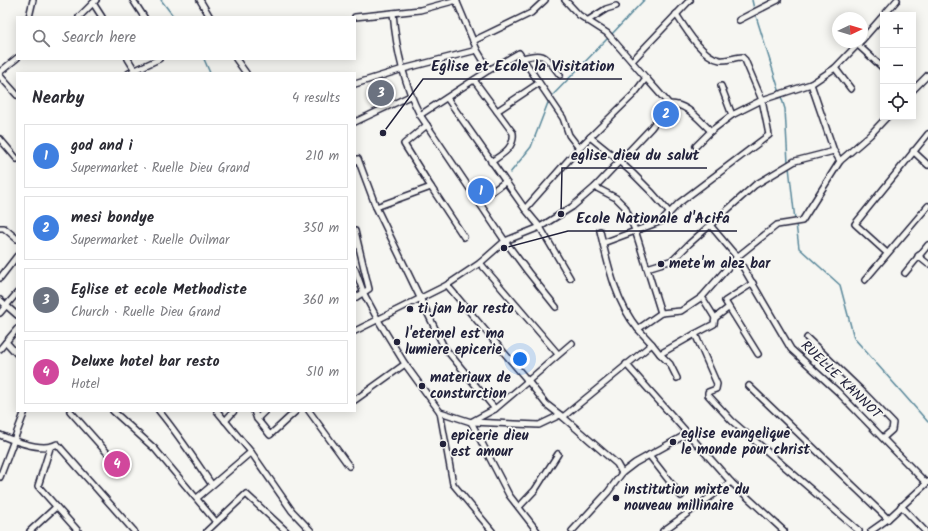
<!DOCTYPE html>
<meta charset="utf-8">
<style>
body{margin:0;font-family:Kalam,sans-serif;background:#f7f7f7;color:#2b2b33}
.controls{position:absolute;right:12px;top:12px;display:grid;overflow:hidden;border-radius:0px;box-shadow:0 2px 10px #0003}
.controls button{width:36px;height:36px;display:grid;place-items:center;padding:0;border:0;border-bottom:1px solid #e1e1e2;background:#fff;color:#2b2b33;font:20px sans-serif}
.compass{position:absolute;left:832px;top:12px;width:36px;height:36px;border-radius:50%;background:#fff;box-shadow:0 2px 10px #0003;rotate:86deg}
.you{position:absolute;left:520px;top:359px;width:14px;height:14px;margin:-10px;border:3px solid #fff;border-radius:50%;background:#1a73e8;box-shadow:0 0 0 6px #1a73e833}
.badge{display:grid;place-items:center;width:26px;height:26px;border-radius:50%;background:#22223b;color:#fff;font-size:13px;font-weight:700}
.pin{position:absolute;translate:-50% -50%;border:2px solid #fff;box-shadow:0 1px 4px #0006}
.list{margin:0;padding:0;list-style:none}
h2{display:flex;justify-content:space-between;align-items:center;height:52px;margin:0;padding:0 16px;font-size:17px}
h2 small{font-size:13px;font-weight:400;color:#7c7c81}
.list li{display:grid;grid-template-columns:26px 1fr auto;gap:12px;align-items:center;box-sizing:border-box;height:64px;margin:0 8px 8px;padding:0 8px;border:1px solid #e1e1e2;border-radius:0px}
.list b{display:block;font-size:15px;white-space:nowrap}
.list p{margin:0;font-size:13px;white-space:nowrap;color:#7c7c81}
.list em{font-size:13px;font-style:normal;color:#7c7c81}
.icon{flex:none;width:22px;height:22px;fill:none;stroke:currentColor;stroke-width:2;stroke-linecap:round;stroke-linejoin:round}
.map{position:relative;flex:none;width:928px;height:531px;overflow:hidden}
.search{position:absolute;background:#fff;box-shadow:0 2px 10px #0003;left:16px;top:16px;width:340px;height:44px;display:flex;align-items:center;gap:10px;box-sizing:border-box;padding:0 14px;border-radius:0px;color:#7c7c81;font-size:15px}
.panel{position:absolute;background:#fff;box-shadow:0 2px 10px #0003;left:16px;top:72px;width:340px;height:340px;border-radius:0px}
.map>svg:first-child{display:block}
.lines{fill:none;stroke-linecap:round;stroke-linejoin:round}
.stream{stroke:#58879a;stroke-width:1.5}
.minor-casing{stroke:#22223b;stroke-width:8}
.minor{stroke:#f6f6f2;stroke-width:5}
.poi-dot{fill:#22223b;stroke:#f6f6f2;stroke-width:1.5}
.labels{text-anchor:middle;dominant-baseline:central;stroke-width:3.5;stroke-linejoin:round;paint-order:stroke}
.poi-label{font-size:14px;font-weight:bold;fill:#22223b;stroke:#f6f6f2;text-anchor:start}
.street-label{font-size:14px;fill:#22223b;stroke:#f6f6f2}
.leader{fill:none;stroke:#22223b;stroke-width:1.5}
.callout-dot{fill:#22223b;stroke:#f6f6f2;stroke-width:1.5}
.callout-label{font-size:15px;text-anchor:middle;font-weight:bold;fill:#22223b;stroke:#f6f6f2;stroke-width:3.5;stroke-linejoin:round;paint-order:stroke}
</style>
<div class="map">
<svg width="928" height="531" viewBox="0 0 928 531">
<rect width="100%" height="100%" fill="#f6f6f2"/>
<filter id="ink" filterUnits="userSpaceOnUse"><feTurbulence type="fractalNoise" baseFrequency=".025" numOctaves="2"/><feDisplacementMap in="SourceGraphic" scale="8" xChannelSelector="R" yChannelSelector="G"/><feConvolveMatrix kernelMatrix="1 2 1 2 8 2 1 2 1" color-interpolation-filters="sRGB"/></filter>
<g filter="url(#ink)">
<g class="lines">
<!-- stream -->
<g class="stream">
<polyline points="161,0 174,17"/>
<polyline points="752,0 754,9"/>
<polyline points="755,13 785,109 788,163"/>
<polyline points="611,35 644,0"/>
<polyline points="204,59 210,73"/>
<polyline points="551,97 608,38"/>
<polyline points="789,167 795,220"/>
<polyline points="510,173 531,147 549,100"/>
<polyline points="796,224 799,248 840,285 854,338 928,422"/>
</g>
<defs>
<g id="minor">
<polyline points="133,0 144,17"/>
<polyline points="200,0 210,17"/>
<polyline points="456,0 477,50 489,70"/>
<polyline points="565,0 579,15 607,33 646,78"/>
<polyline points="93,3 102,17"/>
<path d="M393,13C396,48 404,84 420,115L505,241L528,272L556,307"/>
<polyline points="884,15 897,0"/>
<polyline points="29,17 33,0"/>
<polyline points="79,17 96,0"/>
<polyline points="355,17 420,10 457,0"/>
<polyline points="739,20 778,0"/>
<polyline points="587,21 606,9 616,6"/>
<polyline points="862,40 883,16"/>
<polyline points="473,41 531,13 545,0"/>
<polyline points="858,45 883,68"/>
<path d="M523,58C546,51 546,58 560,75"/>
<polyline points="128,59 136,72"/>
<polyline points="236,59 246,73"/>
<polyline points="632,61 690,0"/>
<polyline points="835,68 851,89"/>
<polyline points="0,72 17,58"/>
<polyline points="129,73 159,59"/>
<polyline points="0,76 17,95"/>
<path d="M474,80L513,133C515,148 501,155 491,162"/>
<polyline points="355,84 403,69 477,50"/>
<polyline points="811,84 834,151 840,161"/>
<polyline points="721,86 732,115"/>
<polyline points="913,90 928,75"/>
<polyline points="447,98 525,209"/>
<polyline points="497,111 539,83"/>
<polyline points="420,115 489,70 519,53 563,118 569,135 579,148"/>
<polyline points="355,122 410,96"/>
<path d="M590,137C620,160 645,183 669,212"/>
<polyline points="0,139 17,159"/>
<polyline points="696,146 711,131"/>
<polyline points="913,151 928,165"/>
<polyline points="355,161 358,159 376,207 444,347 495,409"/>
<polyline points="431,187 464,237"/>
<polyline points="595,187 651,128 669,104"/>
<polyline points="479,201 505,182"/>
<polyline points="376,207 431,187 404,144 427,125"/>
<polyline points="710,225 737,257 791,349 838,392 926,483"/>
<polyline points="0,228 4,228 17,239"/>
<polyline points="355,231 369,289 355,298"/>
<path d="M600,231C608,265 616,303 638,329"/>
<path d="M603,243L662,221L679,203L769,135L762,100L745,60L742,57C735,57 727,61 720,60C702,57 685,28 676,14"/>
<polyline points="887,253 855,224 928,134"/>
<polyline points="918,256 928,264"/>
<polyline points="480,263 558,354"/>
<polyline points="647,268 673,260 689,244 755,185 795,161 834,151"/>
<polyline points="355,269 364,294 378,320 405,364 440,412 453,484 492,531"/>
<polyline points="905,273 928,245"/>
<polyline points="0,278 17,256"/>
<polyline points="570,278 540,227 572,207 595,187 616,198 625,207 635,230 661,313"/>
<polyline points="865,280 928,206"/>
<polyline points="753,283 725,301 758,354"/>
<polyline points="447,285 528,381 572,343"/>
<polyline points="702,297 715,318"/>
<polyline points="0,300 17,315"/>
<polyline points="0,313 17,293"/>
<path d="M355,331L447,285L480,263L505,241L540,227L525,209L579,148L634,94L646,78L669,104C687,103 698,119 711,131L732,115L762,100L811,84L835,68L860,42"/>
<polyline points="695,334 714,324 715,318 728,308"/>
<polyline points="807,338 865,394 893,423 892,430 883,438"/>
<polyline points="6,342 17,354"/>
<polyline points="652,344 660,354 695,334 717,384 716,389 708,392 708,395 732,421 859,531"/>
<polyline points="0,349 17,329"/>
<polyline points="660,354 670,364 677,378"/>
<polyline points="626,364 731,482 784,531"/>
<polyline points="749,386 888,519"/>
<polyline points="355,400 405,364"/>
<polyline points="70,411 110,456"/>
<polyline points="113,411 155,449 216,522"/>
<path d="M159,411C178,434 195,460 212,485"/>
<polyline points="217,411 251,452 292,511 311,531"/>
<polyline points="254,411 257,419 270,435 296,411"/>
<polyline points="309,411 349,466"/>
<polyline points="440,412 471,422 509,495 537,531"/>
<polyline points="563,417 652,344 638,329 661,313 681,311 702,297 737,257 777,225 802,221 840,161 870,135 887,117"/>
<polyline points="257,419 265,411"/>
<polyline points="225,421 234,411"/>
<polyline points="471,422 495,409 528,381 546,404 563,417 617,464 622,473"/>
<polyline points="472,422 539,425 560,415"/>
<path d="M0,435C14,441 43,452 57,444L134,531"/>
<polyline points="50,448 38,486 78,531"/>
<polyline points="649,455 681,496"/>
<polyline points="0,477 25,411"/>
<polyline points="197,498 251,452"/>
<polyline points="901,506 925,531"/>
<polyline points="519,507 535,490 558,454"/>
<polyline points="30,531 56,507"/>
<polyline points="207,531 246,494 286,531"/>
<polyline points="572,531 608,492 622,473 635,463 687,434"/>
<polyline points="663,531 731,482"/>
<polyline points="871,531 888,519 928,482"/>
</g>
</defs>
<!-- minor casing -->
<use href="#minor" class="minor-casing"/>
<!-- minor -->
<use href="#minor" class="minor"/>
</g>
</g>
<!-- markers -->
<g class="poi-dot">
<circle cx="661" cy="264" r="4"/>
<circle cx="410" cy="309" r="4"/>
<circle cx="397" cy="342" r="4"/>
<circle cx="422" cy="386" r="4"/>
<circle cx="673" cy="442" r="4"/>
<circle cx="443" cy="444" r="4"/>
<circle cx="616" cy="498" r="4"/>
</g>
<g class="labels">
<!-- poi labels -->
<g class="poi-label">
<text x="669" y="264">mete'm alez bar</text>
<text x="418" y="309">ti jan bar resto</text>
<text x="405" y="334">l'eternel est ma<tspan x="405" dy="16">lumiere epicerie</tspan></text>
<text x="430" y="378">materiaux de<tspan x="430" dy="16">consturction</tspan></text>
<text x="681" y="434">eglise evangelique<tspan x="681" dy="16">le monde pour christ</tspan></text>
<text x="451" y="436">epicerie dieu<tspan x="451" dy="16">est amour</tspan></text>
<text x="624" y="490">institution mixte du<tspan x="624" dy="16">nouveau millinaire</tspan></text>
</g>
<!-- street labels -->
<g class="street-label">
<text transform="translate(841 380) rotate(44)">RUELLE KANNOT</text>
</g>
</g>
<!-- callouts -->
<path class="leader" d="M383 133L423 79H622M561 214L562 168H707M504 248L568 231H737"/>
<g class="callout-dot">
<circle cx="383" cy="133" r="4"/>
<circle cx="561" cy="214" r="4"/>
<circle cx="504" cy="248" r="4"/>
</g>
<g class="callout-label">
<text x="523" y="71">Eglise et Ecole la Visitation</text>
<text x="635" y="160">eglise dieu du salut</text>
<text x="653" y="223">Ecole Nationale d'Acifa</text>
</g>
</svg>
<div class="controls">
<button>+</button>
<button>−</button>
<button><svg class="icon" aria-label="locate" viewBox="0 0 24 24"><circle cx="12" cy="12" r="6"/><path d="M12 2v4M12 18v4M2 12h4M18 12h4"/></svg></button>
</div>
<svg class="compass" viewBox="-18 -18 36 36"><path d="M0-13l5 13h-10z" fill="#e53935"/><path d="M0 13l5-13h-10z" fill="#7c7c81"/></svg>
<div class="you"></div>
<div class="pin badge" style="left:481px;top:191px;background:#3f7fe0">1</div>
<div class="pin badge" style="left:666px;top:114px;background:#3f7fe0">2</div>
<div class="pin badge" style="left:381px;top:93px;background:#6b7280">3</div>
<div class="pin badge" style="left:117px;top:464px;background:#d1479c">4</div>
<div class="search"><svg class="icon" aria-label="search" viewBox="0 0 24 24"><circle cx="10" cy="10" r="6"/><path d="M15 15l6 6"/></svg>Search here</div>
<section class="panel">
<h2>Nearby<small>4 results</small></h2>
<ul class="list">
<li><span class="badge" style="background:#3f7fe0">1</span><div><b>god and i</b><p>Supermarket · Ruelle Dieu Grand</p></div><em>210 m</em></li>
<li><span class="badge" style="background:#3f7fe0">2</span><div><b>mesi bondye</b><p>Supermarket · Ruelle Ovilmar</p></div><em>350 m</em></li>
<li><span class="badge" style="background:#6b7280">3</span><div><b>Eglise et ecole Methodiste</b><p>Church · Ruelle Dieu Grand</p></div><em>360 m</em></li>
<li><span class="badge" style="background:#d1479c">4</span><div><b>Deluxe hotel bar resto</b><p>Hotel</p></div><em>510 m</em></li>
</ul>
</section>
</div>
